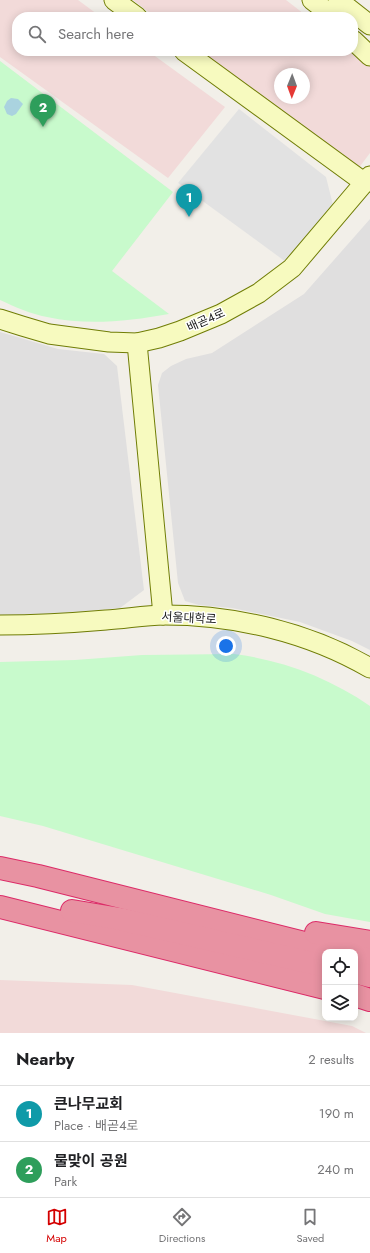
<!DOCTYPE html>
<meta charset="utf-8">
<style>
body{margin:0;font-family:Jost,"Noto Sans KR",sans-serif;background:#f6f6f6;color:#202124}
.controls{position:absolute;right:12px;bottom:12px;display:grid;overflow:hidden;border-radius:8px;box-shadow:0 2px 10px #0003}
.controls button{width:36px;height:36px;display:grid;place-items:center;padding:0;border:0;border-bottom:1px solid #e0e0e0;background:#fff;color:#202124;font:20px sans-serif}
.compass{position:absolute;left:274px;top:68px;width:36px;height:36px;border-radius:50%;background:#fff;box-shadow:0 2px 10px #0003;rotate:181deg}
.you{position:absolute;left:226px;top:646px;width:14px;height:14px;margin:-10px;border:3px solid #fff;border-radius:50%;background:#1a73e8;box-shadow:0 0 0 6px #1a73e833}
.badge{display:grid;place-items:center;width:26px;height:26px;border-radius:50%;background:#d40000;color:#fff;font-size:13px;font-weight:700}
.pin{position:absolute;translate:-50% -33px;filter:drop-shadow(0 1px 2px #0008)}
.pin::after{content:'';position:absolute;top:21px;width:14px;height:12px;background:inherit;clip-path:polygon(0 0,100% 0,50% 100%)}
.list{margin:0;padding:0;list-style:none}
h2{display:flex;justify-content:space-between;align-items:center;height:52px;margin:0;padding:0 16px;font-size:17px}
h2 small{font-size:13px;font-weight:400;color:#757577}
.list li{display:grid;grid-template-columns:26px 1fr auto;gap:12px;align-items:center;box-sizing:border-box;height:56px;padding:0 16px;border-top:1px solid #e0e0e0}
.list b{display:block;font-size:15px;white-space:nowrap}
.list p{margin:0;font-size:13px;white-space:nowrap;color:#757577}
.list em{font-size:13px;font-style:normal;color:#757577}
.icon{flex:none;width:22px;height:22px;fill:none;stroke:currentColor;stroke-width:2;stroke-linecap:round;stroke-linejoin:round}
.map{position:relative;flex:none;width:370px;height:1033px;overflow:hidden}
.search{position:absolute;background:#fff;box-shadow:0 2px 10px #0003;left:12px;right:12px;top:12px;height:44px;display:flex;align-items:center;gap:10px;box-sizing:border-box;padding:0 14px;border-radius:16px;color:#757577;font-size:15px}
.sheet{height:164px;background:#fff}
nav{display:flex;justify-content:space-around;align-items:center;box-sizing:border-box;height:56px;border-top:1px solid #e0e0e0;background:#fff;font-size:11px;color:#757577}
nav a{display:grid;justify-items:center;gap:2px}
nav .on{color:#d40000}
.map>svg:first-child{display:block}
.residential{fill:#e0dfdf}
.commercial{fill:#f2dad9;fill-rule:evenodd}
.park{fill:#c8facc}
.parking{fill:#e2e2e2}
.water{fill:#aad3df}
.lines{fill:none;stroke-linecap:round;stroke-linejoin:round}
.secondary-casing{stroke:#707d05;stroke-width:21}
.highway-casing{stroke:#dc2a67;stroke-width:24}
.secondary{stroke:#f7fabf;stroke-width:19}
.highway{stroke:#e892a2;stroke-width:22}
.labels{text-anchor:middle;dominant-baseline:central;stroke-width:3;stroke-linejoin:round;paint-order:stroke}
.street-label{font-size:12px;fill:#222;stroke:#fff}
</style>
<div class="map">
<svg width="370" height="1033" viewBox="0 0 370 1033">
<rect width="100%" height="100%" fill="#f2efe9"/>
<!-- residential -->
<g class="residential">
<polygon points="370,219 370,650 352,641 300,622 232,608 199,605 185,601 178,583 158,385 162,373 171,366 186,359 212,353 304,294"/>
<polygon points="0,332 58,349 104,354 117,366 144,590 120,608 57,614 0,616"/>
</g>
<!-- commercial -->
<g class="commercial">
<polygon points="0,0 78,0 101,17 17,17 17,51 148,51 225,107 168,178 0,57"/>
<polygon points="133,0 286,0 308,17 155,17"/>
<path d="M201,51H351L370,66V153L358,169ZM280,74H304V98H280Z"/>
<polygon points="0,980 132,985 352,1026 366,1033 0,1033"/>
</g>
<!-- park -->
<g class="park">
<path d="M0,61L173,192L112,271L169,314C129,321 88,326 47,317C31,314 15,307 0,300Z"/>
<path d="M234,654C282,660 330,678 370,706V922L325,914L271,895L43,826L0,816V662L75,660L142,655Z"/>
</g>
<!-- parking -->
<polygon class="parking" points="239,109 326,177 333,205 286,262 178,183"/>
<!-- water -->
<polygon class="water" points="11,98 18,99 23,104 16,114 12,116 7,114 4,107 7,101"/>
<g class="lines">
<defs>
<g id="secondary">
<polyline points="114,0 137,17"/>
<polyline points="312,0 334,17"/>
<polyline points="338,0 370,25"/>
<polyline points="353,40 370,56"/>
<polyline points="184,51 365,183"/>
<polyline points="0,319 22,326 49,334 109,342 137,343 159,338 180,331 221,314 259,293 292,268 370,176"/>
<polyline points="137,343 163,615"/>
<path d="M0,625C35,625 71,623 106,620C125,619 145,615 164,615C235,615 308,632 370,668"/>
</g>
<g id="highway">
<polyline points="0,868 38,876 340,952"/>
<polyline points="0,907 325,988"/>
<polyline points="72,911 120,919 325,966"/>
<polyline points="316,933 370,942"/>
<polyline points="355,956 370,960"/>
<polyline points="355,972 370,976"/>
<polyline points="355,995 370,1000"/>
</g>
</defs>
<!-- secondary casing -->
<use href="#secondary" class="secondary-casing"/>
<!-- highway casing -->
<use href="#highway" class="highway-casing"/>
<!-- secondary -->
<use href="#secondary" class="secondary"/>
<!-- highway -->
<use href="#highway" class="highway"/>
</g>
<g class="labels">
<!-- street labels -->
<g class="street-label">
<text transform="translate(206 320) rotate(-24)">배곧4로</text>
<text transform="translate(189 618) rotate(3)">서울대학로</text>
</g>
</g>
</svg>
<div class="controls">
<button><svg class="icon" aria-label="locate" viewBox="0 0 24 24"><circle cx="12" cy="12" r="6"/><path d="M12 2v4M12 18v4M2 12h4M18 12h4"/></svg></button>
<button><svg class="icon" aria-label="layers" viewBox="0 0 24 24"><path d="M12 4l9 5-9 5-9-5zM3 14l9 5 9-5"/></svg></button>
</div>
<svg class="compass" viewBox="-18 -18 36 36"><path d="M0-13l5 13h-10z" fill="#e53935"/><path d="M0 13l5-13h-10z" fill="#757577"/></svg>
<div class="you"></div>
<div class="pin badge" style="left:189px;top:217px;background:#0f9aa8">1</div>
<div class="pin badge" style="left:43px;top:127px;background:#2e9e5b">2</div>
<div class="search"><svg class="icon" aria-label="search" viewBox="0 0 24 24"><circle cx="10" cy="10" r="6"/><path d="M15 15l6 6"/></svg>Search here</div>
</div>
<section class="sheet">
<h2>Nearby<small>2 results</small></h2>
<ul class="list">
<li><span class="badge" style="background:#0f9aa8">1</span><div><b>큰나무교회</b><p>Place · 배곧4로</p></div><em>190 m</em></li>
<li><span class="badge" style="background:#2e9e5b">2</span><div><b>물맞이 공원</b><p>Park</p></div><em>240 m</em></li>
</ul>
</section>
<nav>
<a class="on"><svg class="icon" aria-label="map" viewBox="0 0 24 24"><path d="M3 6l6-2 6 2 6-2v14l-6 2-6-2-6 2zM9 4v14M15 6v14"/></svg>Map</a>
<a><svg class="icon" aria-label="directions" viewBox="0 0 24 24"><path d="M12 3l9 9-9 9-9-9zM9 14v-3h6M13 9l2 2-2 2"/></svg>Directions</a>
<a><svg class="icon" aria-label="saved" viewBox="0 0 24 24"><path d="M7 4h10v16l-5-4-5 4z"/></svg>Saved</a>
</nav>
